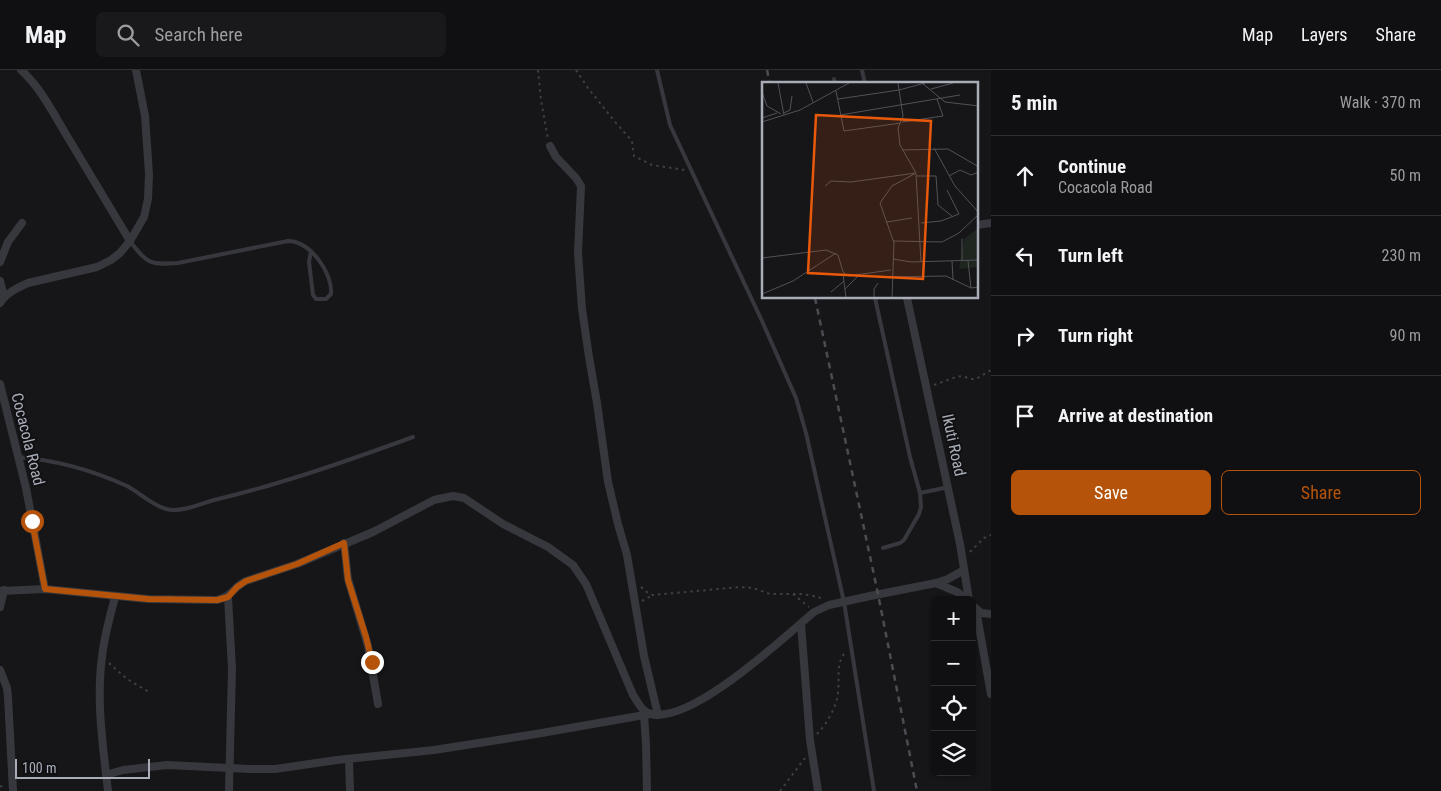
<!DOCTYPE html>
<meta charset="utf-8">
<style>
body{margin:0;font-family:"Roboto Condensed",sans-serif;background:#19191b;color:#f1f3f6}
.controls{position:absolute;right:15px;bottom:15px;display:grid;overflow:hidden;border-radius:8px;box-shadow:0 1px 4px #0004}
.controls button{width:45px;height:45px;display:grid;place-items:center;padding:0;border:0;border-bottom:1px solid #303032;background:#101012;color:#f1f3f6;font:25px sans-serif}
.scale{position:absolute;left:15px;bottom:12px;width:135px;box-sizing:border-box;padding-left:5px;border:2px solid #a8adb8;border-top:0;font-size:14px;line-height:18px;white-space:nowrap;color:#a8adb8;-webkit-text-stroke:4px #111113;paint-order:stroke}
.stop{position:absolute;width:15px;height:15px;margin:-11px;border:4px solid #b45309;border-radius:50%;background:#fff}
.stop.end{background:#b45309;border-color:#fff;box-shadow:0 1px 5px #0008}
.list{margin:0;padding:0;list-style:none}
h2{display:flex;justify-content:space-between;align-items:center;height:65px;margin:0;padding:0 20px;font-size:21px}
h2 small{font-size:16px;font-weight:400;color:#9c9d9f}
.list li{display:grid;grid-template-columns:32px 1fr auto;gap:15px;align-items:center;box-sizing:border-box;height:80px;padding:0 20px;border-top:1px solid #303032}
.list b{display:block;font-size:19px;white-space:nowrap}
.list p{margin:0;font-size:16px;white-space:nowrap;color:#9c9d9f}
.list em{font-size:16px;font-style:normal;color:#9c9d9f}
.actions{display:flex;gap:10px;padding:15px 20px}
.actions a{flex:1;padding:11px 0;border:1px solid #b45309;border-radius:8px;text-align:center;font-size:18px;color:#b45309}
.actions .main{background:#b45309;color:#fff}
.icon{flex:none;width:28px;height:28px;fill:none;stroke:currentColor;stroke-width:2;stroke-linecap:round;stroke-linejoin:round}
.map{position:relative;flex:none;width:991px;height:721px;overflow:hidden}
header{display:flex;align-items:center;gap:30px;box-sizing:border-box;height:70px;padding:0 25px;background:#101012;border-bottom:1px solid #303032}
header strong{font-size:24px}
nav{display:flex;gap:28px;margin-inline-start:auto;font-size:18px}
.search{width:350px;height:45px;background:#19191b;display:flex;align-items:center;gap:12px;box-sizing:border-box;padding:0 18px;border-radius:8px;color:#9c9d9f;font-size:19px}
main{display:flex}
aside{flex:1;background:#101012}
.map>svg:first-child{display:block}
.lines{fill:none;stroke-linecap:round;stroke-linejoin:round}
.path{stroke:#3d3f44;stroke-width:2;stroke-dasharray:2.5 4;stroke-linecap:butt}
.lane{stroke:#37383d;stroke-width:4}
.street{stroke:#37383d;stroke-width:8}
.rail{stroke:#4a4c52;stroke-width:2.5;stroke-dasharray:6 5;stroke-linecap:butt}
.route{stroke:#b45309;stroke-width:6}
.labels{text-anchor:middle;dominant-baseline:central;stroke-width:4;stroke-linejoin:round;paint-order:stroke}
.street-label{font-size:16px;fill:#a8adb8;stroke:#111113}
.inset-road{fill:none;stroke:#505258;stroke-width:1}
.view{fill:#e8590c;fill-opacity:0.15;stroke:#e8590c;stroke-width:2.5}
.inset-edge{fill:none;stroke:#a8adb8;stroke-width:2.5}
</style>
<header>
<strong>Map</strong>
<div class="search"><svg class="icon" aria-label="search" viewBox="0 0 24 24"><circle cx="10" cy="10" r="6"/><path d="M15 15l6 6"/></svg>Search here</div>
<nav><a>Map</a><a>Layers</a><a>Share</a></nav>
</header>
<main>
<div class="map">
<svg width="991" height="721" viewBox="0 0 991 721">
<rect width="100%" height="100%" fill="#161618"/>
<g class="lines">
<!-- path -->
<g class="path">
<polyline points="538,0 541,30 548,69"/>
<polyline points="576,0 588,18 616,53 632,71 634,86 652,95 685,100"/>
<polyline points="934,315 956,307 962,306 971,309 976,309 991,300"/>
<polyline points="970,482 984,468 991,465"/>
<polyline points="641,517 648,523 653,525 740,517 753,518 770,524 802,524 819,527 821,529"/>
<polyline points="793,524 809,537"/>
<polyline points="642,531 653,525"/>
<polyline points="109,593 127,609 149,622"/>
<path d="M817,664C827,654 837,636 838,622C840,606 835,595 846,581"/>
<polyline points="0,716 5,718"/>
<polyline points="780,721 805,688"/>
</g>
<!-- lane -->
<g class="lane">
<polyline points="657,0 670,55 762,251 796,328 806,363 844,532 874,721"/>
<polyline points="862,0 865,14"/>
<polyline points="834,9 835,14"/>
<path d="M130,171C147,194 150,195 178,193L288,171C310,171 333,203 331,224L326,229H316L313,225L309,192L311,181"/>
<polyline points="875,228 910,387 920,423 921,437 919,444 904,470 900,473 883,478"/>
<path d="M18,387C56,390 92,400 127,416C140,423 152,435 166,439C181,443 200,434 214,430C282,414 347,391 413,367"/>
<polyline points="920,423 949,417"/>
</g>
<!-- street -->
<g class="street">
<path d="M21,0C41,18 53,43 67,66C88,101 109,136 130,171"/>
<polyline points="550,76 556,87 576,108 581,116 578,183 582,239 589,287 597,333 608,412 618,454 627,485 644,586 658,645"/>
<polyline points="977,155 991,153"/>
<polyline points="0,192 8,172 22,153"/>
<polyline points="0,211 4,227"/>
<polyline points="907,228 960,474 969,530"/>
<path d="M0,233C6,223 17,218 28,213L97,197L111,190L120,183L130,171L144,147L148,129L149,104L145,46L136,0"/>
<polyline points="0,314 26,418 45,519"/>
<polyline points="344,473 348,509 368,576 378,634"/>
<polyline points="936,513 948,509 964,500"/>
<path d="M0,521L45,519L148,529L217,530C233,526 233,517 246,511L297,494L373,462L434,430L453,426L464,428L503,454L548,477L573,495L586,514L633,625C638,632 642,642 651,644C692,654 783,568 814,542L829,535L870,526L936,513L957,522L968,530"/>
<polyline points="228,527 232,599 229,721"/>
<polyline points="972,535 981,543 991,544"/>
<polyline points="0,537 4,520"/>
<polyline points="976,540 991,624"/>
<polyline points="801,554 810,670 818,721"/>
<polyline points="0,600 7,618 8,627 13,721"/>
<polyline points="644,645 646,674 647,721"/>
<polyline points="349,689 350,721"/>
<polyline points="106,705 123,700 167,695 250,699 275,699 337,690 434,680 536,664 650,644"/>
<path d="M108,721C103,677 96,631 102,587C104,567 110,546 115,527"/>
</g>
<!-- rail -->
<g class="rail">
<polyline points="767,0 770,14"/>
<polyline points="815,228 878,524 917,721"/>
</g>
</g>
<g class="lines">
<!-- route -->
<polyline class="route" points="32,451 45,519 148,529 217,530 228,527 237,517 246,511 297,494 344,473 348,510 366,567 372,592"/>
</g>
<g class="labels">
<!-- street labels -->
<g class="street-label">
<text transform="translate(28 369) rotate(76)">Cocacola Road</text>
<text transform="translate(954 375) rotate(78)">Ikuti Road</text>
</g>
</g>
<!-- overview -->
<g transform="translate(762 12)">
<rect width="216" height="216" fill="#161618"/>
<path d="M216,146V185L197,187L202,157Z" fill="#1e261f"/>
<path class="inset-road" d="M16,1L22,33M44,1L51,20M160,1L183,20L217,24M169,7L191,1M137,8L163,1M74,9L82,49L139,41M0,10L5,24L19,32M76,17L137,8M22,31L28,28L30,14M78,33L198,13M0,36L15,31M0,40L38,28L87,1M140,40L181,34L175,17M172,66L193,104L217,131M141,68L186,67L217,85M154,92L159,180M155,94H174L176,123L191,135M187,94L198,88L209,93L217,90M63,104L69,99L89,100L154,91M125,140L150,136M159,141L179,139L197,132L185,108M132,159L180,160L197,151L217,132M0,176L64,168L76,173L81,190L86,194L129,188M131,177L149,180L217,178M190,179L191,198M200,179V157M206,179L209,206M81,192L84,216M129,195L184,194L209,206L217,205M83,207L97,193M69,210L82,199M0,212L31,199L74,171M112,216V207L116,201M130,216L132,161L118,121L130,104L154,91L138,63L136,46L141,34L136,1"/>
<path class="view" d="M54,33L169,39L161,197L46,191Z"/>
<rect width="216" height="216" class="inset-edge"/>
</g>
</svg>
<div class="controls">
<button>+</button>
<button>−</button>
<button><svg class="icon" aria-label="locate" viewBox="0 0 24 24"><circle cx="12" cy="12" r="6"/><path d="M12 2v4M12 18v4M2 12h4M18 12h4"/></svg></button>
<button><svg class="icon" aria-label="layers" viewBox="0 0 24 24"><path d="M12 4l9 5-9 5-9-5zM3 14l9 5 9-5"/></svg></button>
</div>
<div class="scale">100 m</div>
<div class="stop" style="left:32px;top:451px"></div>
<div class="stop end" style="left:372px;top:592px"></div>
</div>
<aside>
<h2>5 min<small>Walk · 370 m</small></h2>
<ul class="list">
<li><svg class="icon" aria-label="ahead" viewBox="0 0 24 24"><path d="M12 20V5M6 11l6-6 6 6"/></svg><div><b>Continue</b><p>Cocacola Road</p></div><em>50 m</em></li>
<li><svg class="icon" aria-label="left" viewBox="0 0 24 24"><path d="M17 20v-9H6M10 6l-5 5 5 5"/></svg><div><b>Turn left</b></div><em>230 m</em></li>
<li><svg class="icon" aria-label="right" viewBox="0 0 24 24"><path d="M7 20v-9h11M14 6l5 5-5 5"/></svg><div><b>Turn right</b></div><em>90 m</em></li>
<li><svg class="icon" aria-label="arrive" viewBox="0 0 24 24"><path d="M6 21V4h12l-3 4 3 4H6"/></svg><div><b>Arrive at destination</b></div></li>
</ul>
<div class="actions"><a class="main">Save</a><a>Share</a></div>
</aside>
</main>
